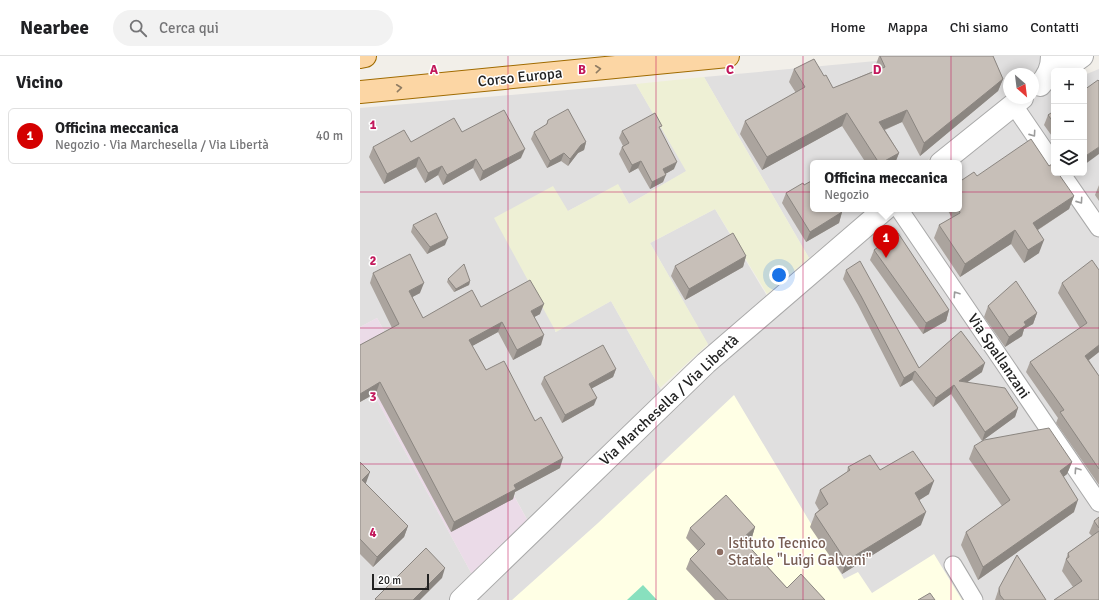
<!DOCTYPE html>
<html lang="it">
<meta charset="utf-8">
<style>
body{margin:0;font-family:Signika,sans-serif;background:#f2f2f2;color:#202124}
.controls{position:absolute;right:12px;top:12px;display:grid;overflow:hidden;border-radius:6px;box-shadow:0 2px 10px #0003}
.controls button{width:36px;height:36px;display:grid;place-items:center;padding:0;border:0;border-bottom:1px solid #e0e0e0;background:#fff;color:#202124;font:20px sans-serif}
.compass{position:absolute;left:643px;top:12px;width:36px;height:36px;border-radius:50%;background:#fff;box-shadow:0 2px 10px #0003;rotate:152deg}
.scale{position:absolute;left:12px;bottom:10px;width:57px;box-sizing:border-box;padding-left:4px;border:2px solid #222;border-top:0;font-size:11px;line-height:14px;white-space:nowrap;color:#222;-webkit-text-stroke:3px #fff;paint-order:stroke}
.you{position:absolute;left:419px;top:219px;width:14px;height:14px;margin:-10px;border:3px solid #fff;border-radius:50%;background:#1a73e8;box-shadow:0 0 0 6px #1a73e833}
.badge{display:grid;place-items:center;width:26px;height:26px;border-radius:50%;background:#d40000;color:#fff;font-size:13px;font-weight:700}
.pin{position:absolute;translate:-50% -33px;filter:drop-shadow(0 1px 2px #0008)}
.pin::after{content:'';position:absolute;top:21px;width:14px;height:12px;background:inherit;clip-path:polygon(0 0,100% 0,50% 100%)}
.popup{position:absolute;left:450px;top:104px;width:152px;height:52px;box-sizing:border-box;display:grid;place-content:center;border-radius:6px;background:#fff;filter:drop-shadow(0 1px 3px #0005);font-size:13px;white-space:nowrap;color:#757577}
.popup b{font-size:15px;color:#202124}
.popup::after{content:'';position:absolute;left:50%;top:100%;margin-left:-8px;border:8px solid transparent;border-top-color:#fff}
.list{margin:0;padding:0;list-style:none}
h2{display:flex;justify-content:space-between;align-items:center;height:52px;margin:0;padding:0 16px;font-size:17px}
h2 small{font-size:13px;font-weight:400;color:#757577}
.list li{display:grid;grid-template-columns:26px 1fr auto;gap:12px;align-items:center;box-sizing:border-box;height:56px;margin:0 8px 8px;padding:0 8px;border:1px solid #e0e0e0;border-radius:6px}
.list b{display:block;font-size:15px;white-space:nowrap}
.list p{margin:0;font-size:13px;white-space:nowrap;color:#757577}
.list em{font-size:13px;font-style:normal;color:#757577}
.icon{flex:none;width:22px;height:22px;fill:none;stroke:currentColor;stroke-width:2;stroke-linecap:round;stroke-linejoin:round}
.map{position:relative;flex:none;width:739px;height:544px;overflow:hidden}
header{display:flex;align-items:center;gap:24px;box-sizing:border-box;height:56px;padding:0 20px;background:#fff;border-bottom:1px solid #e0e0e0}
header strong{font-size:19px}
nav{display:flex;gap:22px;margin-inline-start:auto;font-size:14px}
.search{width:280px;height:36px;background:#f2f2f2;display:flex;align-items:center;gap:10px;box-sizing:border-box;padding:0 14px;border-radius:22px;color:#757577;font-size:15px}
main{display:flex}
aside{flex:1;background:#fff}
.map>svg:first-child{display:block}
.residential{fill:#e0dfdf}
.industrial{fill:#ebdbe8}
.education{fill:#ffffe5}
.farmland{fill:#eef0d5}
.pitch{fill:#88e0be}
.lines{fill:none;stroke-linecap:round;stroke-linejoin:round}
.minor-casing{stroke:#a9a9a9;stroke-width:19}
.tertiary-casing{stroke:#a9a9a9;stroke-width:24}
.primary-casing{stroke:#a06b00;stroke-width:24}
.minor{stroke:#fff;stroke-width:17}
.tertiary{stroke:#fff;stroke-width:22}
.primary{stroke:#fcd6a4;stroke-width:22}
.wall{fill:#aba49e}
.shaded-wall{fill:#8b8681}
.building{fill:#c7bfb8;stroke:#8b8681}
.oneway{stroke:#8f7c63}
.oneway2{stroke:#9c9c9c}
.grid{fill:none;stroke:#c2185b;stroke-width:1;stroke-opacity:0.55}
.education-dot{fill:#8d6e63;stroke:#fff;stroke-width:1.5}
.labels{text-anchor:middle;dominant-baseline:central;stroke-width:3;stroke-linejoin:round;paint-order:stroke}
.street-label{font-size:15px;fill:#222;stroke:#fff}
.education-label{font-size:15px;fill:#785e54;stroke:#fff;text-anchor:start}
.grid-label{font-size:13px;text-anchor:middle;font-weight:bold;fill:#c2185b;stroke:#fff;stroke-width:3;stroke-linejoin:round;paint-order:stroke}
</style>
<header>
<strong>Nearbee</strong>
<div class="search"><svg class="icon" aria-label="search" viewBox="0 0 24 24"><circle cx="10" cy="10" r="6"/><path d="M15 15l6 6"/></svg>Cerca qui</div>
<nav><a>Home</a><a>Mappa</a><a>Chi siamo</a><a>Contatti</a></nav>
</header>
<main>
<aside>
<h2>Vicino<small></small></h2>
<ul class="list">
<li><span class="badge">1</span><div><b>Officina meccanica</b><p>Negozio · Via Marchesella / Via Libertà</p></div><em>40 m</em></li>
</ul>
</aside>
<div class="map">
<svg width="739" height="544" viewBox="0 0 739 544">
<rect width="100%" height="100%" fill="#f2efe9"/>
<!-- residential -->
<g class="residential">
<polygon points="570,0 684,0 683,6 673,18 649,18 649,38 564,107 453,107 453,153 508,153 449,202 344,21"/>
<polygon points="739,13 739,544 107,544 350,311 536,153 599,153 599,107 592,107 649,60 691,28 694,27 694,117 724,117 724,19"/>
<polygon points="276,28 327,115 269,148 258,129 208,155 195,276 251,245 300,332 305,339 170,469 54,256 27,280 17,262 0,271 0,52"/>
<polygon points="355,153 410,245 352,296 290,187"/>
<polygon points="0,313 115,524 96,544 0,544"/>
</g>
<!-- industrial -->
<polygon class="industrial" points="53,256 170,469 115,524 0,313 0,271 17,262 27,280"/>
<!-- education -->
<polygon class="education" points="374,339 484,523 498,516 512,537 574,498 602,544 152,544 238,467"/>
<!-- farmland -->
<polygon class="farmland" points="344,21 449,202 407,238 355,153 290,187 348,288 300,332 251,245 196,276 134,162 193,130 208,155 258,128 269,148 326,115 276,28"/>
<!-- pitch -->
<polygon class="pitch" points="283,529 297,544 267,544"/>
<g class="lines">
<defs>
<g id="minor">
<polyline points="653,48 694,108"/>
<polyline points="701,117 739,172"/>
<polyline points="539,153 739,447"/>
<polyline points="593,509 614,544"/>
</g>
<g id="tertiary">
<polyline points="701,15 722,0"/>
<path d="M680,29C688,20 692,12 692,0"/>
<polyline points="581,107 662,42"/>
<polyline points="101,544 346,307 525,153"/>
</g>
<g id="primary">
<polyline points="0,1 5,0"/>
<polyline points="0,36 368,0"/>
</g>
</defs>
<!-- minor casing -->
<use href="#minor" class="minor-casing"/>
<!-- tertiary casing -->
<use href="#tertiary" class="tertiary-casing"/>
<!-- primary casing -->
<use href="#primary" class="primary-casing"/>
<!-- minor -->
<use href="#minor" class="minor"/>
<!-- tertiary -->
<use href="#tertiary" class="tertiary"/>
<!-- primary -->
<use href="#primary" class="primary"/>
</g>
<!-- wall -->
<g class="wall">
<polygon points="519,0 633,0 643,23 638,35 560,100 542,66 525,74 539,97 535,107 506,107 482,70 402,114 380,78 385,65 436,37 429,26 434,13 464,20 473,32 516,14 515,11"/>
<polygon points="694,55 694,83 684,69 688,59"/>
<polygon points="188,64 226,86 224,94 218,97 208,110 201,105 187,112 171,83 174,76 186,69"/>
<polygon points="301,74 314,113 305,118 303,126 290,133 278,112 269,117 259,98 262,91 263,90 259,82 262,75"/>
<polygon points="102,76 161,102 120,125 113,112 83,129 78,119 65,127 56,111 24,128 9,101 13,91 51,86"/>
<polygon points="689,110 714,140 709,153 678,174 679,197 664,207 651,188 600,221 574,182 579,169 592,162 587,153 599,153 617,120"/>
<polygon points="444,129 482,156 479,167 446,186 422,147 426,137"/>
<polygon points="739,129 739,145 735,139"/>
<polygon points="53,169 85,189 67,198 51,176"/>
<polygon points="514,194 589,254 586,265 563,278 510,204"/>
<polygon points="386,200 383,211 325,244 311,220 315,210"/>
<polygon points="486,214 559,312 622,316 607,326 658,352 655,361 622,385 591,338 573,351 552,324 540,331 498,249 483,223"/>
<polygon points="739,214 739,296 729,304 739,320 739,429 696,367 698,362 666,316 670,306 720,272 698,237 702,227"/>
<polygon points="13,217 60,237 52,241 63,262 121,251 180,258 174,261 181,289 153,304 138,276 112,290 126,314 200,412 155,436 153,443 91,476 16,337 0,346 0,289 32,272 10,227"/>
<polygon points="88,223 110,225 109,229 94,236 87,226"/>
<polygon points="628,250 677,257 673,268 664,273 662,280 645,291 624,261"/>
<polygon points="256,313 253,321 232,332 234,349 202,367 181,328 184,321"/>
<polygon points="614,390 712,406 707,418 703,421 714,456 618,524 601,489 606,476 642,450 609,403"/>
<polygon points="0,406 6,427 6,428 48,470 44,481 13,511 0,498"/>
<polygon points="488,411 520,414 569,438 559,444 561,469 482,518 450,471 455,458 459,454 455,447 460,434 487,416"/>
<polygon points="739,461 739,544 713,531 702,515 708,497 732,480 729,477 734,465"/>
<polygon points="395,471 392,481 386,487 427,532 465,544 355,544 326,513 330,503 338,495 326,482 330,472"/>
<polygon points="639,532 686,544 635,544"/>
</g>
<!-- shaded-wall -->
<g class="shaded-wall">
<polygon points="643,23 638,35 560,100 564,87"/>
<polygon points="547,54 542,66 514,78 519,66"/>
<polygon points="487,57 482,70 402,114 407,101"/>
<polygon points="226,86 224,94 218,97 208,110 210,103 221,89"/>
<polygon points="739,91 739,98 724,109 724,101"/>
<polygon points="165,93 161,102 120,125 123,115"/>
<polygon points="204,97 201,105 187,112 190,105"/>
<polygon points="539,97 535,107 521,107"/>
<polygon points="59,101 56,111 24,128 27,118"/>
<polygon points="116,103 113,112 83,129 87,119"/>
<polygon points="281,105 278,112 269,117 272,109"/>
<polygon points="317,106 314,113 300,121 303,113"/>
<polygon points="82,110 78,119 65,127 68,117"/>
<polygon points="306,119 303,126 290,133 292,126"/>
<polygon points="714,140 709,153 668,180 673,167"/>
<polygon points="482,156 479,167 446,186 450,176"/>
<polygon points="655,174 651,188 600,221 605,208"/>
<polygon points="88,182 85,189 67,198 70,191"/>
<polygon points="684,184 679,197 664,207 668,194"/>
<polygon points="386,200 383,211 325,244 329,233"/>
<polygon points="110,225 109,229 94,236 96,233"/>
<polygon points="64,227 60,237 45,245 49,235"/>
<polygon points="184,248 180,258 167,265 171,255"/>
<polygon points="589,254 586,265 563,278 566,267"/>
<polygon points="677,257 673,268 664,273 662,280 645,291 649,281 664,266"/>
<polygon points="142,266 138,276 105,294 109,284"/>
<polygon points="184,279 181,289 153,304 157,294"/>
<polygon points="739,289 739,296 721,310 725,300"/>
<polygon points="625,307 622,316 596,334 599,325"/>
<polygon points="256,313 253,321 227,335 229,328"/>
<polygon points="555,315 552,324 540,331 544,322"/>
<polygon points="20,326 16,337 0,346 0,338"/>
<polygon points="594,329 591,338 573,351 576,342"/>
<polygon points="237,342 234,349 202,367 205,359"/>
<polygon points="658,352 655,361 622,385 625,376"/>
<polygon points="203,402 200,412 155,436 153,443 91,476 94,466 154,429"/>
<polygon points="712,406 707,418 695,428 700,415"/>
<polygon points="10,416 6,427 0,433 2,424"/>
<polygon points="574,425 569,438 550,450 555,437"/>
<polygon points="718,444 714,456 618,524 623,511"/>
<polygon points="566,456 561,469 482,518 486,505"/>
<polygon points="48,470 44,481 13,511 17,501"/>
<polygon points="395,471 392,481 378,494 382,483"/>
<polygon points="85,512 82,522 60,544 53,544"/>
</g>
<!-- building -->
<g class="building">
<polygon points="520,0 633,0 643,23 564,87 547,54 519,66 539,97 521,107 519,107 487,57 407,101 385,65 445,31 434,13 454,3 464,20 466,19 473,32 525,11"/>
<polygon points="738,24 739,25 739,91 724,101 724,34"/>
<polygon points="208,53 226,86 221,89 210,103 204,97 190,105 174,76 187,68 188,64"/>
<polygon points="144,54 165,93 123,115 116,103 87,119 82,110 68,117 59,101 27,118 13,91 44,74 51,86 94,62 102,76"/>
<polygon points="694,55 694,67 688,59"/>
<polygon points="295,57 302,70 299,71 317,106 303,113 306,119 292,126 281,105 272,109 262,91 269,87 262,75"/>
<polygon points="671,83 689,110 692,108 694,110 694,117 698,117 714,140 673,167 684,184 668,194 655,174 605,208 579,169 600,157 599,153 599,126 614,116 617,120"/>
<polygon points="453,124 453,153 481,153 482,156 450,176 426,137 443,127 444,129"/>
<polygon points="76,157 88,182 70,191 53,169"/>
<polygon points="373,177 386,200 329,233 315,210"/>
<polygon points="538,177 589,254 566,267 514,194"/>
<polygon points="50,198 64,227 49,235 63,262 112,234 121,251 170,224 184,248 171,255 184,279 157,294 142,266 109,284 126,314 144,305 175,365 181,361 203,402 154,429 156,433 94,466 20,326 0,338 0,289 39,268 13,217"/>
<polygon points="732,204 739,214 739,289 725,300 739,320 739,413 700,356 704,354 670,306 727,267 702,227"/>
<polygon points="500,205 559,312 601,275 625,307 599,325 645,332 658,352 625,376 594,329 576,342 555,315 544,322 501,240 486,214"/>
<polygon points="104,208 110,225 96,233 88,223"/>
<polygon points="656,225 677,257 664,266 666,269 649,281 628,250"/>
<polygon points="243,289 256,313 229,328 237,342 205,359 184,321"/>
<polygon points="689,372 712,406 700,415 718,444 623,511 606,476 650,444 614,390 624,384"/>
<polygon points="553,395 574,425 555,437 566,456 486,505 455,458 468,448 460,434 490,414 488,411 510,399 520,414"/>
<polygon points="0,406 10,416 2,424 48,470 17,501 0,483"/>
<polygon points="366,439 395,471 382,483 427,532 441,518 465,544 368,544 330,503 345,488 330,472"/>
<polygon points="739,461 739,472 734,465"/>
<polygon points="739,475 739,544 694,544 722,525 706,503 709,501 708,497"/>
<polygon points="66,492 85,512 53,544 16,544 15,543"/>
<polygon points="657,499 686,544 644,544 640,539 639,532"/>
<polygon points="570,537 575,544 558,544"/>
</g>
<!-- one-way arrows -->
<defs><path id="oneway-chevron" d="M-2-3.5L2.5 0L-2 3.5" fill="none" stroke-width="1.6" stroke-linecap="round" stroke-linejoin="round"/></defs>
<g class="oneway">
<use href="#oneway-chevron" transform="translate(238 13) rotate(-6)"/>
<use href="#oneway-chevron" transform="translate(39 32) rotate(-6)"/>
</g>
<g class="oneway2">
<use href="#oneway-chevron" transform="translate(673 78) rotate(55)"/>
<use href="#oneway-chevron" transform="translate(720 145) rotate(55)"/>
<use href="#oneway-chevron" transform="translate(596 238) rotate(-124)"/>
<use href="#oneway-chevron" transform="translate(717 414) rotate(-124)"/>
</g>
<!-- grid -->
<path class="grid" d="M148,0V544M296,0V544M443,0V544M591,0V544M0,136H739M0,272H739M0,408H739"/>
<!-- markers -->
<circle class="education-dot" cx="360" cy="496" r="4"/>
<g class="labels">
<!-- street labels -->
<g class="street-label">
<text transform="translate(160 21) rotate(-6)">Corso Europa</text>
<text transform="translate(639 300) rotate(56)">Via Spallanzani</text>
<text transform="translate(309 344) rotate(-43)">Via Marchesella / Via Libertà</text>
</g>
<!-- education labels -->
<g class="education-label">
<text x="368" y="487">Istituto Tecnico<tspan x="368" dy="17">Statale "Luigi Galvani"</tspan></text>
</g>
</g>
<g class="grid-label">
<text x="74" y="18">A</text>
<text x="222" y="18">B</text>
<text x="370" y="18">C</text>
<text x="517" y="18">D</text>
<text x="13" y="73">1</text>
<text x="13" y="209">2</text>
<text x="13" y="345">3</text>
<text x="13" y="481">4</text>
</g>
</svg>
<div class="controls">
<button>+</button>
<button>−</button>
<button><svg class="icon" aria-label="layers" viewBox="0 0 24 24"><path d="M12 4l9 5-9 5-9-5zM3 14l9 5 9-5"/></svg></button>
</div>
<svg class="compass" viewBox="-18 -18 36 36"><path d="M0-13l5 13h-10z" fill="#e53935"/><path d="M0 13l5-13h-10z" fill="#757577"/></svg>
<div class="scale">20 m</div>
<div class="you"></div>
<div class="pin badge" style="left:526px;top:202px">1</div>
<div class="popup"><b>Officina meccanica</b>Negozio</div>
</div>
</main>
